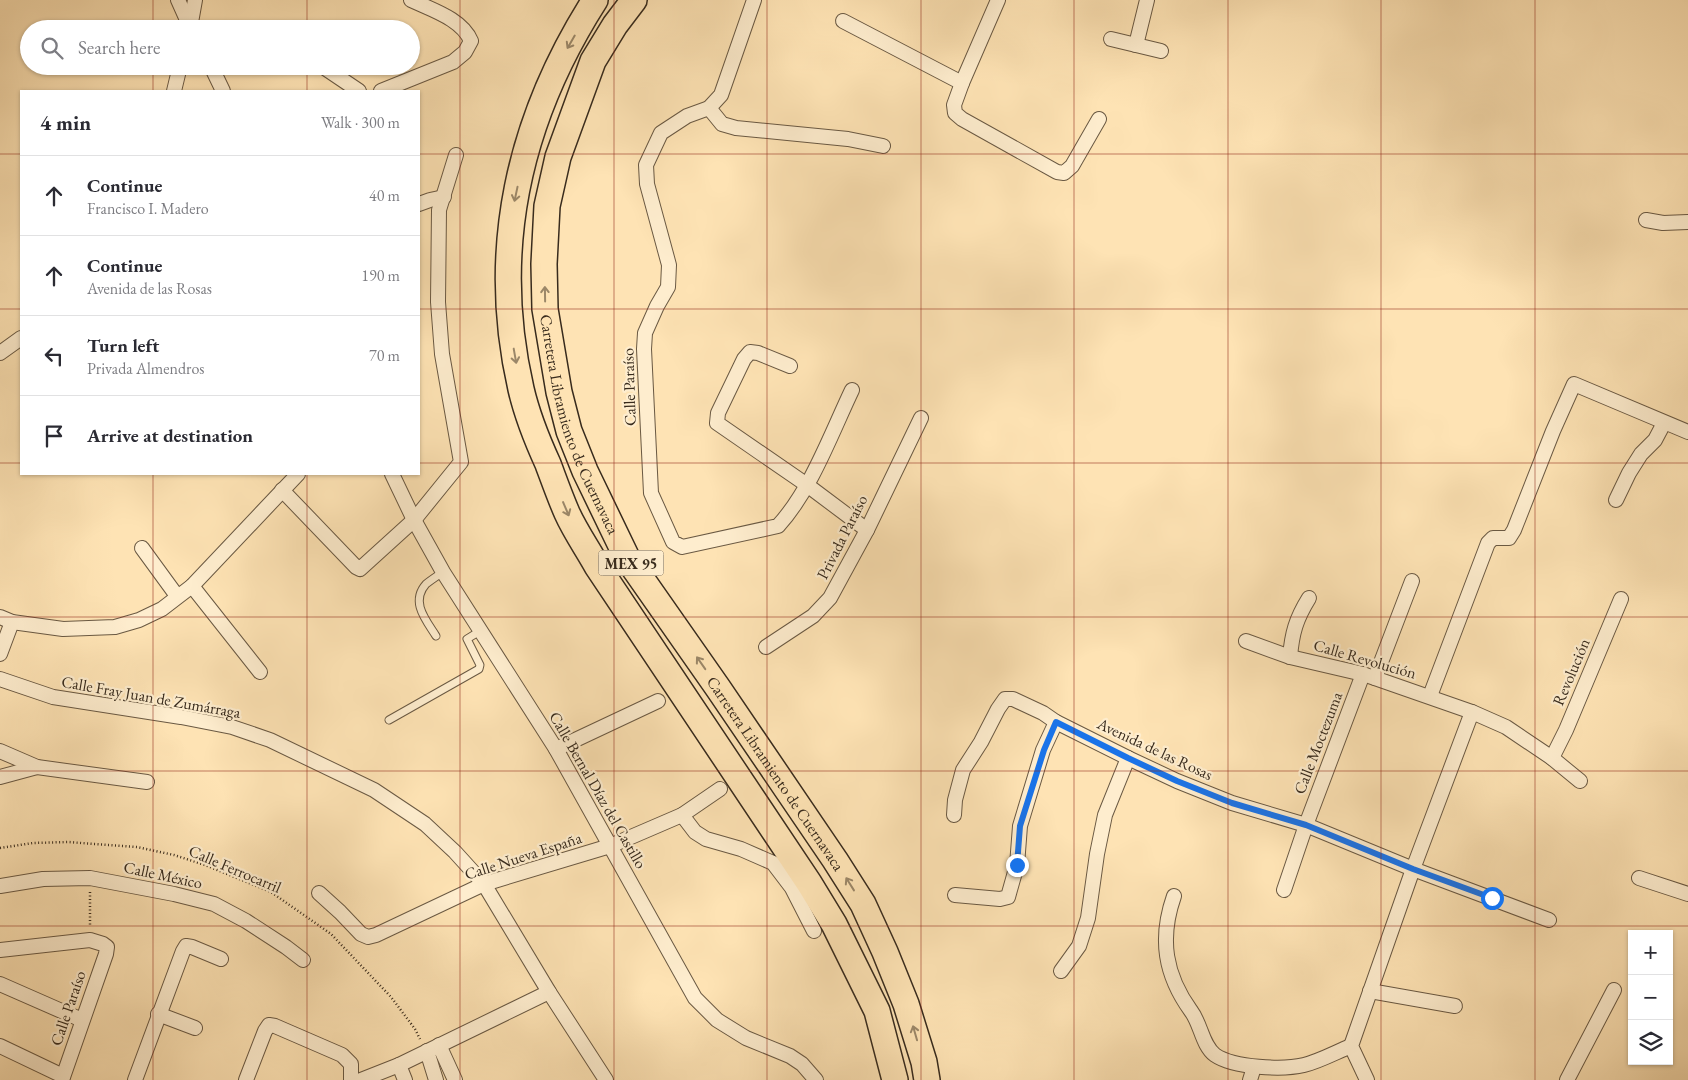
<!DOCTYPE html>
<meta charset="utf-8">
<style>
body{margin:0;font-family:"EB Garamond",serif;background:#f7f7f7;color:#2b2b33}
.controls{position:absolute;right:15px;bottom:15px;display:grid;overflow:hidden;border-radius:0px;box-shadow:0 1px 4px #0004}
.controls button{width:45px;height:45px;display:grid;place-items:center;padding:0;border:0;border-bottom:1px solid #e1e1e2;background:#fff;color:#2b2b33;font:25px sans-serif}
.stop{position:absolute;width:15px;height:15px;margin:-11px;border:4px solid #1a73e8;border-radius:50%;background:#fff}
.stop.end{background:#1a73e8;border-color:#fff;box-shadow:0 1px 5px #0008}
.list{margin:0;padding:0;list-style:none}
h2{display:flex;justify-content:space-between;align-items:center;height:65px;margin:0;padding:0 20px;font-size:21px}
h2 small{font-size:16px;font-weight:400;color:#7c7c81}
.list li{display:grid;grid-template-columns:32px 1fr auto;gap:15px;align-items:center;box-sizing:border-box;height:80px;padding:0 20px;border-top:1px solid #e1e1e2}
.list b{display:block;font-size:19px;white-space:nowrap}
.list p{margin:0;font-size:16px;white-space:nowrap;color:#7c7c81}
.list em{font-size:16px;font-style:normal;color:#7c7c81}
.icon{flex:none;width:28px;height:28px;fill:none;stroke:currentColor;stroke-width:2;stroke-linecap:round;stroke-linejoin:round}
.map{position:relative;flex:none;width:1688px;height:1080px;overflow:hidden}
.search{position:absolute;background:#fff;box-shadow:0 1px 4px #0004;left:20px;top:20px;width:400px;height:55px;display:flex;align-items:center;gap:12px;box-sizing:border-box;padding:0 18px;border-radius:28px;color:#7c7c81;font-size:19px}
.panel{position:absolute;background:#fff;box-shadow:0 1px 4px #0004;left:20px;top:90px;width:400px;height:385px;border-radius:0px}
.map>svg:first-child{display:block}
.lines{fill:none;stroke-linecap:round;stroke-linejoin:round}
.lane-casing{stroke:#6a5943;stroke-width:9}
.street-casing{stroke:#6a5943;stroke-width:16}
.highway-casing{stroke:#382b1d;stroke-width:28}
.path{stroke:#382b1d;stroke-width:2.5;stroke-dasharray:1 2.5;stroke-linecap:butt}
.lane{stroke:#feedce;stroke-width:7}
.street{stroke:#feedce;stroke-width:14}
.highway{stroke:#fee3b4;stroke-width:25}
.oneway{stroke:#9b8768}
.route{stroke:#1a73e8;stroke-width:6}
.grid{fill:none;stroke:#8f2418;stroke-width:1;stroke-opacity:0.55}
.labels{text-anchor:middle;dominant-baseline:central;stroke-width:4.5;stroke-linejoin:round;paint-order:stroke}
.shield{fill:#feedce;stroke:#736552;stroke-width:1}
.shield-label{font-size:15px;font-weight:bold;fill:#382b1d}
.street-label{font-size:16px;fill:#382b1d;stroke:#feedce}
</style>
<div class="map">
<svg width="1688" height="1080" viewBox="0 0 1688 1080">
<rect width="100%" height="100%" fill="#fee3b4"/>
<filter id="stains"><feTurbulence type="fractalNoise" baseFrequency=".004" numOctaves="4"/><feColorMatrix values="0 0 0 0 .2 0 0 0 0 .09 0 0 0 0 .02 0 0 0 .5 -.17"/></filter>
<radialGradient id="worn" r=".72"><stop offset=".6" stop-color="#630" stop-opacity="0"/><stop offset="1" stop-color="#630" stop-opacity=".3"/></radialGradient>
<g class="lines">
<defs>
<g id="lane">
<path d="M436,636C426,620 410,602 426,584C431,580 437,576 443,572"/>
<polyline points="389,720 479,669 480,665 467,639 480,631"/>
</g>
<g id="street">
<polyline points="178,0 191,29"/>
<path d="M754,0L721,95L709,108L687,116L661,133L646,165L647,184L669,265L668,287L657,306L645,333L644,349L651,493L673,542L682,547L778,526C811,490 831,434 852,390"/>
<polyline points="998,0 962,83 954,105 955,113 962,119 1057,172 1064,173 1072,166 1099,119"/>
<polyline points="843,21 962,83"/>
<polyline points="190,28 195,0"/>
<polyline points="1111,39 1161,51"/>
<polyline points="1136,45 1147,0"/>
<polyline points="211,66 223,91"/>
<polyline points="322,66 359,91"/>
<polyline points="174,91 180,66"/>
<path d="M381,91L453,62L465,52L471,41C462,19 432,10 411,0"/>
<polyline points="709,108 722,124 736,128 848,139 883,146"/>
<polyline points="419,204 430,200 444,197"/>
<polyline points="1646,220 1663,223 1688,222"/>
<polyline points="0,353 21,338"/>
<polyline points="790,366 758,353 750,352 744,359 718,413 717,423 807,485 867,530"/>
<polyline points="392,474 414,520 443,572 556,749 695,998 717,1020 746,1038 790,1056 802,1064 816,1080"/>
<polyline points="282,490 356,567 360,569 414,520 461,462 442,354 438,302 439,210 456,155"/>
<polyline points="1616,500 1629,473 1641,454 1655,440 1664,423"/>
<polyline points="142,548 177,596"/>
<polyline points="192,586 260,672"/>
<polyline points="0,617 12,622 63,629 115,627 139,620 162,609 192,586 298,474"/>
<polyline points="1246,641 1290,657 1363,674 1472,712 1506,727 1552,758 1580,781"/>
<polyline points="766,647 813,616 830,598 867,530 921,418"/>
<polyline points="0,654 12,622"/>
<path d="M1290,657C1292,633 1296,619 1309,598"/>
<polyline points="1375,678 1412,581"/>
<polyline points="0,679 53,697 181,717 232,727 270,740 374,790 425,824 455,852 484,884 549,992 606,1080"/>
<polyline points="1430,696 1488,543 1493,538 1509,538 1514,530 1553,431 1574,384 1688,432"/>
<polyline points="556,749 658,701"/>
<polyline points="0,751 37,767 147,782"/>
<polyline points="1552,758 1566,730 1621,599"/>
<polyline points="0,777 37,767"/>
<polyline points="682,815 695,832 706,839 741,849 773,863 792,888 814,931"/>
<polyline points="954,815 955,800 963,770 981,742 998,709 1005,699 1013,699 1043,713 1056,722 1128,758 1177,781 1232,803 1306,825 1413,869 1549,920"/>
<polyline points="1639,878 1688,894"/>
<polyline points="0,886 43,879 90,878 174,894 214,904 246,921 286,947 303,960"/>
<polyline points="1284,890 1306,825 1363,674"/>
<polyline points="319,893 340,912 361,934 368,937 376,935 484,884 610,846 682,815 720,789"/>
<polyline points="955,895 1000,899 1008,897 1017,865 1020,826 1043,750 1056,722"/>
<path d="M1174,896C1159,939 1165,975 1191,1011C1201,1024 1202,1045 1215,1055C1234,1068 1283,1070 1304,1065C1320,1061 1336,1052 1351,1046"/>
<polyline points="0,950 90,940 103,944 107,947 106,954 62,1080"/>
<polyline points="1061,971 1079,946 1088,918 1097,854 1105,815 1128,758"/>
<polyline points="0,984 82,1020"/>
<polyline points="1370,991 1455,1006"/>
<polyline points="158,1014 195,1028"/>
<polyline points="439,1045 455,1080"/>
<polyline points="0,1046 63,1076"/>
<polyline points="427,1051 436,1080"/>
<polyline points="399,1065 405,1080"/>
<polyline points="135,1080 183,951 186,946 192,947 221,959"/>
<polyline points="246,1080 265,1031 269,1025 275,1026 342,1055 351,1064 351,1080"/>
<polyline points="361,1080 399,1065 549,992"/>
<polyline points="1250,1080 1254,1067"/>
<polyline points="1367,1080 1351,1046 1413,869 1472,712"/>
<polyline points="1567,1080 1614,990"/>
</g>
<g id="highway">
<path d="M595,0C519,119 489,250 521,389C527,415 537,440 548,464C554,480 560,497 567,513C575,531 587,548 597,566L809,883L834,924L877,1011L895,1080"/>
<path id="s1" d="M634,0L615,25L593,61L558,157L547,206L544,264L545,309L559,392L569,431L585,471L627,558L718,688L835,860L863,904L885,952L906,1004L924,1062L927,1080"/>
</g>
</defs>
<!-- lane casing -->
<use href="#lane" class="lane-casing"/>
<!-- street casing -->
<use href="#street" class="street-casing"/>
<!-- highway casing -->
<use href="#highway" class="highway-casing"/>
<!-- path -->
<g class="path">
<polyline points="0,848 33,843 68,842 137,847 174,855 205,865 271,892 331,934 391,997 415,1029 420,1039"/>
<polyline points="90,892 90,927"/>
</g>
<!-- lane -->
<use href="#lane" class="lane"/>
<!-- street -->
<use href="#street" class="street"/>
<!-- highway -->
<use href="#highway" class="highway"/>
</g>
<!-- one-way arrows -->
<defs><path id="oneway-shaft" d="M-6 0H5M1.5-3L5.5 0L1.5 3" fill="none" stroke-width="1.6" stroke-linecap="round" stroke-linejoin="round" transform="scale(1.25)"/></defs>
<g class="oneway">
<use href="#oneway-shaft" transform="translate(571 42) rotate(120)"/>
<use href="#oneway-shaft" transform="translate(516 194) rotate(102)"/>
<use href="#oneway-shaft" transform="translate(545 294) rotate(-91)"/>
<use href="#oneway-shaft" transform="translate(515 356) rotate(80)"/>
<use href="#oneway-shaft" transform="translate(566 509) rotate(67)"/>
<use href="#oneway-shaft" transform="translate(701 663) rotate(-125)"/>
<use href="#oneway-shaft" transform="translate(850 884) rotate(-122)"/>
<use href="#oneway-shaft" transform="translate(915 1033) rotate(-106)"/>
</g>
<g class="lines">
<!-- route -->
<polyline class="route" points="1017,865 1020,826 1044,750 1056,722 1128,758 1177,781 1232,803 1306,825 1413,869 1492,898"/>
</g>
<!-- grid -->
<path class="grid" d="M153,0V29M307,0V29M460,0V1080M614,0V1080M767,0V1080M921,0V1080M1074,0V1080M1228,0V1080M1381,0V1080M1535,0V1080M153,66V91M307,66V91M0,154H21M419,154H1688M0,309H21M419,309H1688M0,463H21M419,463H1688M153,474V1080M307,474V1080M0,617H1688M0,771H1688M0,926H1688"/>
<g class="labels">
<!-- shield labels -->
<rect class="shield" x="598.5" y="550.5" width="65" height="25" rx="4"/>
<g class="shield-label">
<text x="631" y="563">MEX 95</text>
</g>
<!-- street labels -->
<g class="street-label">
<text transform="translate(629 387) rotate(-92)">Calle Paraíso</text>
<text stroke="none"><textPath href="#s1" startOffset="450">Carretera Libramiento de Cuernavaca</textPath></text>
<text transform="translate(842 537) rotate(-63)">Privada Paraíso</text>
<text transform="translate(1365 659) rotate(16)">Calle Revolución</text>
<text transform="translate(1571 672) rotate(-67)">Revolución</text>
<text transform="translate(151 697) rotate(10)">Calle Fray Juan de Zumárraga</text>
<text transform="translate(1318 743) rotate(-69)">Calle Moctezuma</text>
<text transform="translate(1155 749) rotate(25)">Avenida de las Rosas</text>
<text stroke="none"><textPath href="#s1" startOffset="855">Carretera Libramiento de Cuernavaca</textPath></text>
<text transform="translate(598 790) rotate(60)">Calle Bernal Díaz del Castillo</text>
<text transform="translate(523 856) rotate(-18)">Calle Nueva España</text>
<text transform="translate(235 869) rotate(23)">Calle Ferrocarril</text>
<text transform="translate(163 875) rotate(12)">Calle México</text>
<text transform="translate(68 1008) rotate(-71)">Calle Paraíso</text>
</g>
</g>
<rect width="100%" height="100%" filter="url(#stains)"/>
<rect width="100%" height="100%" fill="url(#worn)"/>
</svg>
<div class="controls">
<button>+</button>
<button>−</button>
<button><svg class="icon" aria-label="layers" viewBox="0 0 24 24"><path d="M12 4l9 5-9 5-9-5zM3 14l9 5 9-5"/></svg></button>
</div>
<div class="stop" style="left:1492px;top:898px"></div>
<div class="stop end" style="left:1017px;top:865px"></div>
<div class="search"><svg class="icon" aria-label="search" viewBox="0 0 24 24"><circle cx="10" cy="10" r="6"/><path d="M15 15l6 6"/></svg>Search here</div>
<section class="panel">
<h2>4 min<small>Walk · 300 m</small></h2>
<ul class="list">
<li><svg class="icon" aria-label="ahead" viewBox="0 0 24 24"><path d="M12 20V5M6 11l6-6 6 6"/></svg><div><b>Continue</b><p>Francisco I. Madero</p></div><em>40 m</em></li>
<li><svg class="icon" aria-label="ahead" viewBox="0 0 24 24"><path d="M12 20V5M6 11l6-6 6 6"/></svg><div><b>Continue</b><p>Avenida de las Rosas</p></div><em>190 m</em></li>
<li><svg class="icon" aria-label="left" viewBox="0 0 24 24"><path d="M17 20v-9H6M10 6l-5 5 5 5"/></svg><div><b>Turn left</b><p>Privada Almendros</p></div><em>70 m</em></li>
<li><svg class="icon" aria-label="arrive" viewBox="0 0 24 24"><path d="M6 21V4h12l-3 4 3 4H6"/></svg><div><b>Arrive at destination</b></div></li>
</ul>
</section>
</div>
